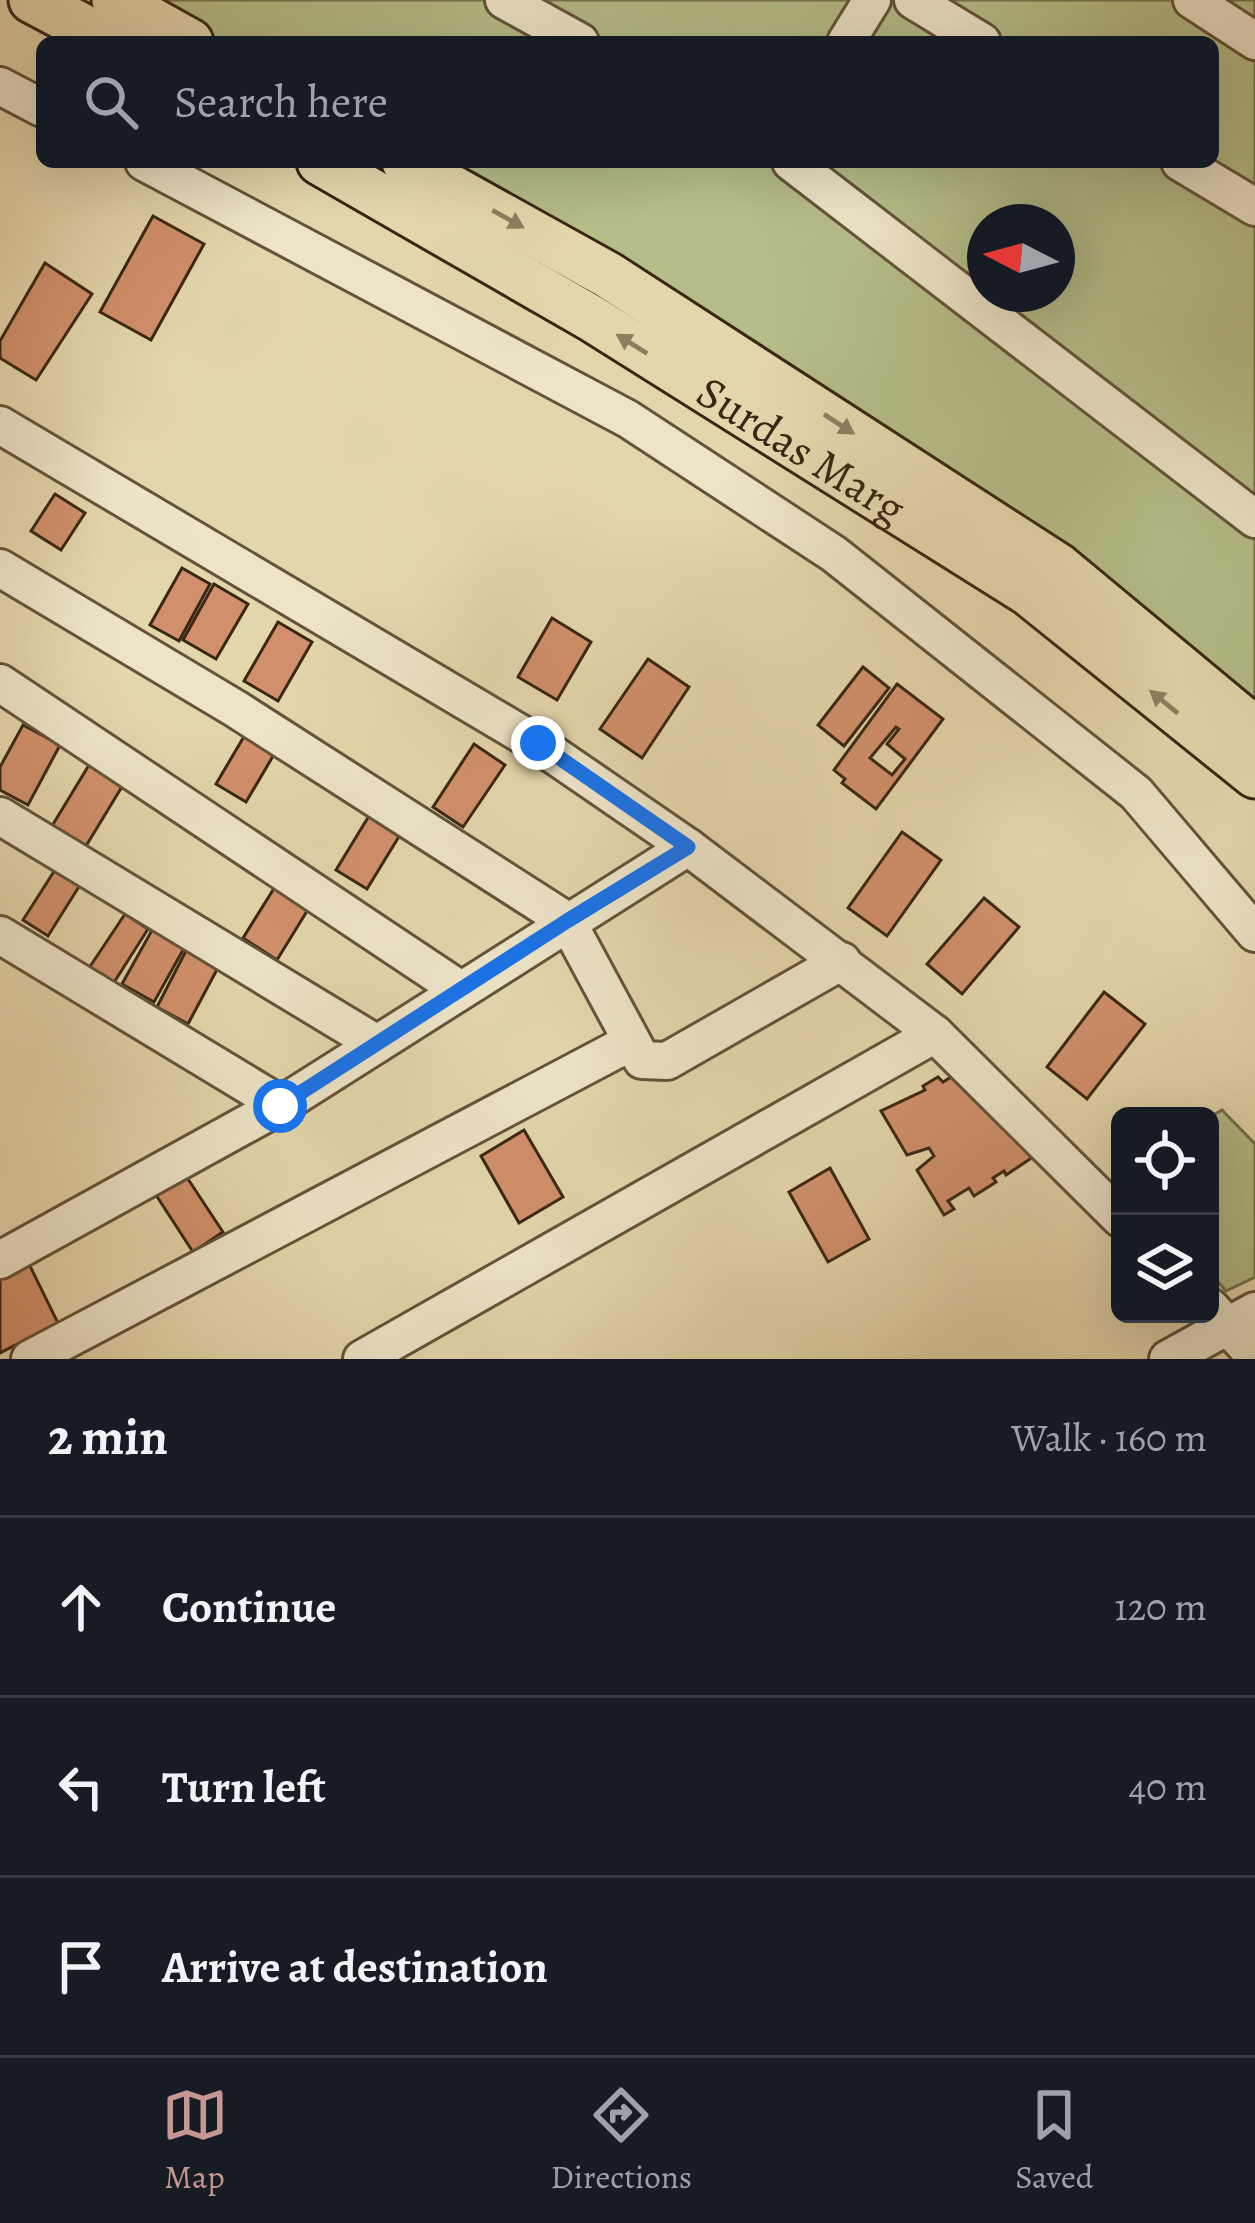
<!DOCTYPE html>
<meta charset="utf-8">
<style>
body{margin:0;font-family:Alegreya,serif;background:#20242c;color:#f1f3f6}
.controls{position:absolute;right:36px;bottom:36px;display:grid;overflow:hidden;border-radius:18px;box-shadow:0 12px 48px #0002}
.controls button{width:108px;height:108px;display:grid;place-items:center;padding:0;border:0;border-bottom:3px solid #363941;background:#171b24;color:#f1f3f6;font:60px sans-serif}
.compass{position:absolute;left:967px;top:204px;width:108px;height:108px;border-radius:50%;background:#171b24;box-shadow:0 12px 48px #0002;rotate:276deg}
.stop{position:absolute;width:36px;height:36px;margin:-27px;border:9px solid #1a73e8;border-radius:50%;background:#fff}
.stop.end{background:#1a73e8;border-color:#fff;box-shadow:0 3px 12px #0008}
.list{margin:0;padding:0;list-style:none}
h2{display:flex;justify-content:space-between;align-items:center;height:156px;margin:0;padding:0 48px;font-size:51px}
h2 small{font-size:39px;font-weight:400;color:#9ea1a6}
.list li{display:grid;grid-template-columns:78px 1fr auto;gap:36px;align-items:center;box-sizing:border-box;height:180px;padding:0 48px;border-top:3px solid #363941}
.list b{display:block;font-size:45px;white-space:nowrap}
.list em{font-size:39px;font-style:normal;color:#9ea1a6}
.icon{flex:none;width:66px;height:66px;fill:none;stroke:currentColor;stroke-width:2;stroke-linecap:round;stroke-linejoin:round}
.map{position:relative;flex:none;width:1255px;height:1359px;overflow:hidden}
.search{position:absolute;background:#171b24;box-shadow:0 12px 48px #0002;left:36px;right:36px;top:36px;height:132px;display:flex;align-items:center;gap:30px;box-sizing:border-box;padding:0 42px;border-radius:18px;color:#9ea1a6;font-size:45px}
.sheet{height:696px;background:#171b24}
nav{display:flex;justify-content:space-around;align-items:center;box-sizing:border-box;height:168px;border-top:3px solid #363941;background:#171b24;font-size:33px;color:#9ea1a6}
nav a{display:grid;justify-items:center;gap:6px}
nav .on{color:#c59692}
.map>svg:first-child{display:block}
.green{fill:#b5bd88;stroke:#77724e;stroke-width:3;fill-rule:evenodd}
.building{fill:#d1906b;stroke:#392714;stroke-width:3;fill-rule:evenodd}
.lines{fill:none;stroke-linecap:round;stroke-linejoin:round}
.minor-casing{stroke:#64533a;stroke-width:42}
.major-casing{stroke:#392714;stroke-width:51}
.minor{stroke:#ede4c8;stroke-width:36}
.major{stroke:#e4d6ab;stroke-width:45}
.oneway{fill:#8e7e60}
.route{stroke:#1a73e8;stroke-width:15}
.labels{text-anchor:middle;dominant-baseline:central;stroke-width:12;stroke-linejoin:round;paint-order:stroke}
.street-label{font-size:45px;fill:#392714;stroke:#ede4c8}
</style>
<div class="map">
<svg width="1255" height="1359" viewBox="0 0 1255 1359">
<rect width="100%" height="100%" fill="#e4d6ab"/>
<filter id="stains"><feTurbulence type="fractalNoise" baseFrequency=".00167" numOctaves="4"/><feColorMatrix values="0 0 0 0 .2 0 0 0 0 .09 0 0 0 0 .02 0 0 0 .5 -.17"/></filter>
<radialGradient id="worn" r=".72"><stop offset=".6" stop-color="#630" stop-opacity="0"/><stop offset="1" stop-color="#630" stop-opacity=".3"/></radialGradient>
<!-- green -->
<g class="green">
<path d="M143,0H1255V721L428,162H1213V42H217ZM985,222H1057V294H985Z"/>
<polygon points="1222,1110 1255,1144 1255,1277 1226,1291 1210,1273 1210,1117"/>
</g>
<!-- building -->
<g class="building">
<polygon points="153,216 204,244 151,340 100,312"/>
<polygon points="45,263 92,294 36,380 0,358 0,341"/>
<polygon points="55,494 85,513 61,550 31,531"/>
<polygon points="182,568 210,584 179,641 150,625"/>
<polygon points="214,584 248,604 216,659 183,640"/>
<polygon points="552,618 591,642 557,700 518,677"/>
<polygon points="278,622 312,642 278,701 244,681"/>
<polygon points="648,659 689,687 642,758 600,729"/>
<polygon points="863,667 889,688 844,746 818,725"/>
<path d="M897,684L943,719L876,809L842,783L845,779L834,770ZM896,727L899,729L887,744L905,759L892,775L870,758Z"/>
<polygon points="23,725 60,745 28,805 0,790 0,767"/>
<polygon points="249,728 279,746 246,802 216,784"/>
<polygon points="474,744 505,765 463,827 433,807"/>
<polygon points="89,765 123,785 86,846 52,826"/>
<polygon points="375,806 406,825 367,889 336,870"/>
<polygon points="902,832 941,860 887,936 848,908"/>
<polygon points="60,862 85,877 48,936 23,920"/>
<polygon points="278,882 312,903 277,960 243,938"/>
<polygon points="984,898 1019,927 962,994 927,964"/>
<polygon points="125,914 148,929 113,984 89,968"/>
<polygon points="156,923 188,941 154,1002 122,984"/>
<polygon points="190,943 222,960 188,1024 157,1007"/>
<polygon points="1104,992 1145,1024 1087,1099 1047,1067"/>
<polygon points="956,1074 1033,1157 1006,1175 1004,1171 993,1178 996,1182 974,1196 969,1188 948,1201 954,1209 944,1215 917,1170 934,1156 929,1148 907,1155 881,1111 925,1090 923,1086 938,1077 943,1082"/>
<polygon points="524,1130 563,1197 519,1223 481,1156"/>
<polygon points="830,1168 869,1239 828,1262 789,1192"/>
<polygon points="184,1173 223,1232 193,1252 154,1192"/>
<polygon points="27,1260 58,1323 0,1353 0,1274"/>
</g>
<g class="lines">
<defs>
<g id="minor">
<polyline points="504,0 580,42"/>
<polyline points="913,0 982,42"/>
<polyline points="1192,0 1255,41"/>
<polyline points="846,42 872,0"/>
<polyline points="0,86 42,108"/>
<polyline points="144,162 628,419 834,554 1136,793 1255,933"/>
<polyline points="791,162 1255,519"/>
<polyline points="1180,162 1255,207"/>
<polyline points="0,425 538,744 688,847 935,1034 1120,1218"/>
<polyline points="0,568 236,709 567,921 642,1060 667,1061 842,961"/>
<polyline points="0,683 459,989"/>
<polyline points="0,816 377,1044"/>
<polyline points="0,935 281,1105"/>
<polyline points="0,1260 281,1105 688,847"/>
<polyline points="1210,1307 1255,1356"/>
<polyline points="30,1359 631,1042"/>
<polyline points="362,1359 935,1034"/>
<polyline points="1168,1359 1255,1311"/>
</g>
<g id="major">
<polyline points="32,0 111,42"/>
<polyline points="115,0 190,42"/>
<path id="s1" d="M320,162L591,318L1029,593L1255,775"/>
<polyline points="405,162 608,275 1059,567 1255,730"/>
</g>
</defs>
<!-- minor casing -->
<use href="#minor" class="minor-casing"/>
<!-- major casing -->
<use href="#major" class="major-casing"/>
<!-- minor -->
<use href="#minor" class="minor"/>
<!-- major -->
<use href="#major" class="major"/>
</g>
<!-- one-way arrows -->
<defs><path id="oneway-solid" d="M-6-.8H1V-3.2L6.5 0L1 3.2V.8H-6Z" transform="scale(3)"/></defs>
<g class="oneway">
<use href="#oneway-solid" transform="translate(508 219) rotate(29)"/>
<use href="#oneway-solid" transform="translate(632 344) rotate(-148)"/>
<use href="#oneway-solid" transform="translate(839 424) rotate(33)"/>
<use href="#oneway-solid" transform="translate(1164 702) rotate(-141)"/>
</g>
<g class="lines">
<!-- route -->
<polyline class="route" points="280,1106 567,921 688,847 538,743"/>
</g>
<g class="labels">
<!-- street labels -->
<g class="street-label">
<text stroke="none"><textPath href="#s1" startOffset="561">Surdas Marg</textPath></text>
</g>
</g>
<rect width="100%" height="100%" filter="url(#stains)"/>
<rect width="100%" height="100%" fill="url(#worn)"/>
</svg>
<div class="controls">
<button><svg class="icon" aria-label="locate" viewBox="0 0 24 24"><circle cx="12" cy="12" r="6"/><path d="M12 2v4M12 18v4M2 12h4M18 12h4"/></svg></button>
<button><svg class="icon" aria-label="layers" viewBox="0 0 24 24"><path d="M12 4l9 5-9 5-9-5zM3 14l9 5 9-5"/></svg></button>
</div>
<svg class="compass" viewBox="-18 -18 36 36"><path d="M0-13l5 13h-10z" fill="#e53935"/><path d="M0 13l5-13h-10z" fill="#9ea1a6"/></svg>
<div class="stop" style="left:280px;top:1106px"></div>
<div class="stop end" style="left:538px;top:743px"></div>
<div class="search"><svg class="icon" aria-label="search" viewBox="0 0 24 24"><circle cx="10" cy="10" r="6"/><path d="M15 15l6 6"/></svg>Search here</div>
</div>
<section class="sheet">
<h2>2 min<small>Walk · 160 m</small></h2>
<ul class="list">
<li><svg class="icon" aria-label="ahead" viewBox="0 0 24 24"><path d="M12 20V5M6 11l6-6 6 6"/></svg><div><b>Continue</b></div><em>120 m</em></li>
<li><svg class="icon" aria-label="left" viewBox="0 0 24 24"><path d="M17 20v-9H6M10 6l-5 5 5 5"/></svg><div><b>Turn left</b></div><em>40 m</em></li>
<li><svg class="icon" aria-label="arrive" viewBox="0 0 24 24"><path d="M6 21V4h12l-3 4 3 4H6"/></svg><div><b>Arrive at destination</b></div></li>
</ul>
</section>
<nav>
<a class="on"><svg class="icon" aria-label="map" viewBox="0 0 24 24"><path d="M3 6l6-2 6 2 6-2v14l-6 2-6-2-6 2zM9 4v14M15 6v14"/></svg>Map</a>
<a><svg class="icon" aria-label="directions" viewBox="0 0 24 24"><path d="M12 3l9 9-9 9-9-9zM9 14v-3h6M13 9l2 2-2 2"/></svg>Directions</a>
<a><svg class="icon" aria-label="saved" viewBox="0 0 24 24"><path d="M7 4h10v16l-5-4-5 4z"/></svg>Saved</a>
</nav>
